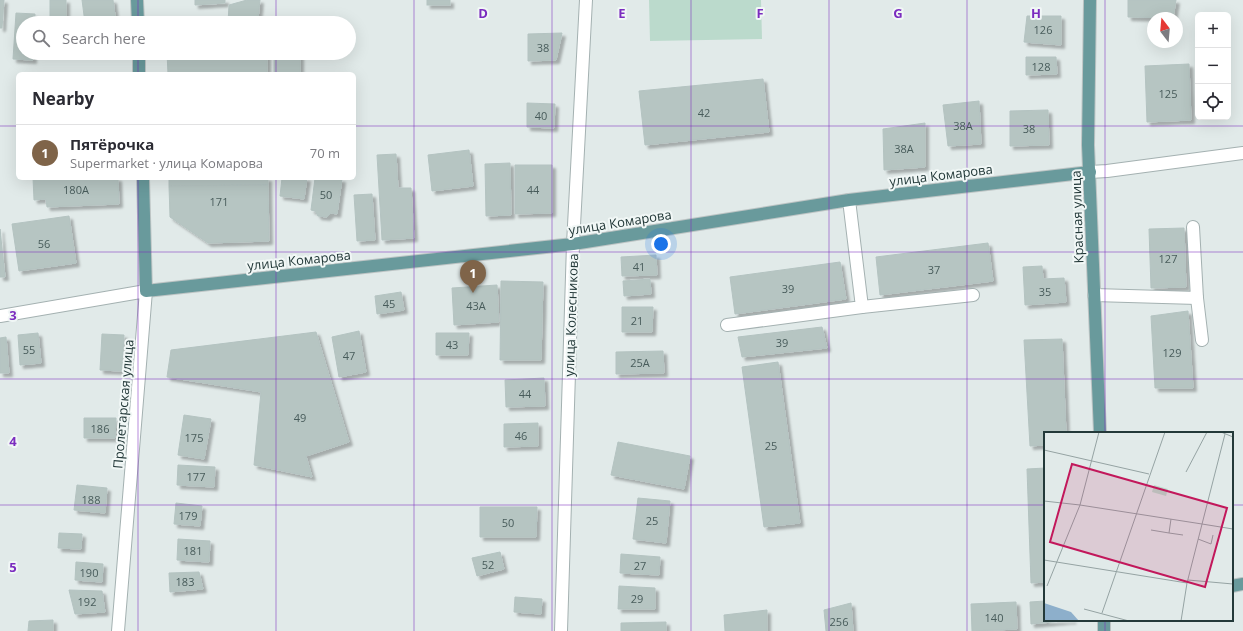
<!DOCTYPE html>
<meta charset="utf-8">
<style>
body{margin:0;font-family:"Open Sans",sans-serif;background:#f7f7f7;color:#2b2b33}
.controls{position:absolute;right:12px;top:12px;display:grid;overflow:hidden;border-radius:6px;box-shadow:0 4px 16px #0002}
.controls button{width:36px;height:36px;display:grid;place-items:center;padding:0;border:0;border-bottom:1px solid #e1e1e2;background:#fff;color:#2b2b33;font:20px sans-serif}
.compass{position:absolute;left:1147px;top:12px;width:36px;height:36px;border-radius:50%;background:#fff;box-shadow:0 4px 16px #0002;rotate:344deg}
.you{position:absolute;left:661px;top:244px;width:14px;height:14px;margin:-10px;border:3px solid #fff;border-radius:50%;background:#1a73e8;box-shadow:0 0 0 6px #1a73e833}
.badge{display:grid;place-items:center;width:26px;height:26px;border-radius:50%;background:#7f6449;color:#fff;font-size:13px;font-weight:700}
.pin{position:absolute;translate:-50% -33px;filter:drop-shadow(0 1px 2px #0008)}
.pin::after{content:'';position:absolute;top:21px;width:14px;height:12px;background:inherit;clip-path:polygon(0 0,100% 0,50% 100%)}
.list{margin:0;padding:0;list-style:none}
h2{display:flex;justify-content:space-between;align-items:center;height:52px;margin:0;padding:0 16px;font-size:17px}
h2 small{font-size:13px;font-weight:400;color:#7c7c81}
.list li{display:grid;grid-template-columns:26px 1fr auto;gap:12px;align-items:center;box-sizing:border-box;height:56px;padding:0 16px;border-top:1px solid #e1e1e2}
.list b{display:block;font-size:15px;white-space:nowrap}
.list p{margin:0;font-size:13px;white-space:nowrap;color:#7c7c81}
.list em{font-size:13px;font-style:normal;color:#7c7c81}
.icon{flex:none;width:22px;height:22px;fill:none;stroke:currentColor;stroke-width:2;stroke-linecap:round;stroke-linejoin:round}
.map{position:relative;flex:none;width:1243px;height:631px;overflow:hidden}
.search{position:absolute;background:#fff;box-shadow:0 4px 16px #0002;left:16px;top:16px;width:340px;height:44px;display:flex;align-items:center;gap:10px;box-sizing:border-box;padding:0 14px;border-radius:22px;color:#7c7c81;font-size:15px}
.panel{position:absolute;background:#fff;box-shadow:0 4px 16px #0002;left:16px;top:72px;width:340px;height:108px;border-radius:6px}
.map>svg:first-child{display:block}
.green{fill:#bbdacc}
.building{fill:#b6c5c2;stroke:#b4c3c1;filter:url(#shadow)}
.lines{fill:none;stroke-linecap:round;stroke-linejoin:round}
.minor-casing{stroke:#a4b1b1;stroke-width:14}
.major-casing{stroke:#bdc4c4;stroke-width:14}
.minor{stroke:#fff;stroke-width:12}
.major{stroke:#699a9c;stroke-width:12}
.grid{fill:none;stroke:#7b2cbf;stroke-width:1;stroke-opacity:0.55}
.labels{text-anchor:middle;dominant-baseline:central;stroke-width:4;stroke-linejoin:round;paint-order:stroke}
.number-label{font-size:11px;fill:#485c5b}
.street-label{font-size:13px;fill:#233939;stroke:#f1f7f6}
.inset-road{fill:none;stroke:#95a3a3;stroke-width:1}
.view{fill:#c2185b;fill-opacity:0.15;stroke:#c2185b;stroke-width:2}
.inset-edge{fill:none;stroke:#233939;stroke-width:2}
.grid-label{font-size:13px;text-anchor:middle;font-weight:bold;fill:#7b2cbf;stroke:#f1f7f6;stroke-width:4;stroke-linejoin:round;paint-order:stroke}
</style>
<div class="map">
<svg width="1243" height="631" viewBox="0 0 1243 631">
<defs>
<filter id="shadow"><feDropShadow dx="3.5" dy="3.5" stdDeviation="1" flood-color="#0004"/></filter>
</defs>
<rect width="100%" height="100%" fill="#e1eae9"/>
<!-- green -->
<polygon class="green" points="649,0 761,0 762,39 650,41"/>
<!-- building -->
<g class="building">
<polygon points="0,0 4,0 2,28 0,28"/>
<rect x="50" y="0" width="16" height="19"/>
<polygon points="82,0 113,0 116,23 85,23"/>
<polygon points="195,0 225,0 225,3 195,5"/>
<polygon points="247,0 260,0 258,19 242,23 228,23 229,5"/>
<rect x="427" y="0" width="23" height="5"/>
<polygon points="1128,0 1176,0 1173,18 1128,17"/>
<polygon points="16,13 35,14 35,23 23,23 23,53 33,53 33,60 13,59"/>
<polygon points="1027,16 1061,16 1061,45 1024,42"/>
<polygon points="562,33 556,60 528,61 528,34"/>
<polygon points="167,53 267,53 267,74 168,74"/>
<rect x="274" y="53" width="26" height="21"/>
<polygon points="1026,57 1056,57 1057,74 1026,75"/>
<polygon points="1189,64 1191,120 1147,122 1145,66"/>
<polygon points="763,79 769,132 645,145 639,91"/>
<polygon points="979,101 981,144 948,146 943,105"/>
<polygon points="527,103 555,104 554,128 527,127"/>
<polygon points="1048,110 1049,145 1010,146 1010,111"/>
<polygon points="925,123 925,167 884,170 883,129"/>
<polygon points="469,150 473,186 432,191 428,155"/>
<polygon points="396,154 398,188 411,188 414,238 382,240 377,155"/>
<polygon points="510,163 511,215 486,216 485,164"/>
<polygon points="515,165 552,165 552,213 515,214"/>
<polygon points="33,178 118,178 119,204 47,207 46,199 34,200"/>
<polygon points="169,178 268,178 268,185 169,186"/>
<polygon points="282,178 307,178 304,199 280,196"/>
<polygon points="315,178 342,179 337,214 331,213 327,217 318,216 315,211 311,210"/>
<polygon points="268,185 269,241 208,243 170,217 169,186"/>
<polygon points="372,194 375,240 357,241 354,195"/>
<polygon points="69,216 76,263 19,271 12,224"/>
<polygon points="1184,228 1186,287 1151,288 1149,229"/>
<polygon points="0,229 5,277 0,277"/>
<polygon points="988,243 993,281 880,295 876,257"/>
<polygon points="656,255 657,275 622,276 621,257"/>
<polygon points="840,262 846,299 735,314 730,277"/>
<polygon points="1042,266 1043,279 1064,278 1066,302 1025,305 1023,267"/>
<polygon points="650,279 651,294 624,296 623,281"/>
<polygon points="501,281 543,282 541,360 500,360"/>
<polygon points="497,285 499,322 454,325 452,288"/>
<polygon points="401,292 404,310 377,314 375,296"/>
<polygon points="622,307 653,307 652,332 622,332"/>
<polygon points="1188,311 1193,388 1155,388 1151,316"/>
<polygon points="822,327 827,348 742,357 738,337"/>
<polygon points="359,331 366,372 339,377 332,337"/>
<polygon points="316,332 349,442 306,456 312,477 254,465 261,392 167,377 171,350"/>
<polygon points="38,333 41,363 20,365 18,335"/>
<polygon points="436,333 469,333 468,355 436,355"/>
<polygon points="102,334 124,335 122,371 100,370"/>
<polygon points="6,337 9,373 0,373 0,338"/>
<polygon points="1062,339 1066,433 1045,433 1045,445 1030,446 1024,340"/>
<polygon points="663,351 664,373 616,374 616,352"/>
<polygon points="778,362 800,523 764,527 742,367"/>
<polygon points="544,378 545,406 506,407 505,380"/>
<polygon points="184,415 211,419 204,459 178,455"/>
<polygon points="84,418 116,418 115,438 84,438"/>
<polygon points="538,423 538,446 504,447 504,424"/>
<polygon points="618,442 690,456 684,489 611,475"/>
<polygon points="178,465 215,467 214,487 177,485"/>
<polygon points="1045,468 1045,582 1031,583 1027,469"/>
<polygon points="77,485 107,488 105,513 74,510"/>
<polygon points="638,498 670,501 666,543 633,539"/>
<polygon points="176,503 202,506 200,526 174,524"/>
<polygon points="480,507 537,507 536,537 480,537"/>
<polygon points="59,533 82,534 81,549 58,548"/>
<polygon points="178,539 210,541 209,562 177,560"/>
<polygon points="500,552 504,569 477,576 472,558"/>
<polygon points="621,554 660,557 659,575 620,573"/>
<polygon points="76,562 103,564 102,582 75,580"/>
<polygon points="199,572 203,589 170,592 169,573"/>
<polygon points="619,586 655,588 655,609 618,609"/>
<polygon points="69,590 102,591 105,612 75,614"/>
<polygon points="515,597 542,599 541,614 514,612"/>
<polygon points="1045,601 1045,620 1073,620 1031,624 1030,602"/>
<polygon points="1016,602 1017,629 972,631 971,604"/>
<polygon points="851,603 853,631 826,631 824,610"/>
<polygon points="767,610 767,631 725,631 724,615"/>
<polygon points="53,620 53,631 28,631 29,621"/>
<polygon points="666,622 666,631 621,631 621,623"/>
</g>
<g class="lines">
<defs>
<g id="minor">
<polyline points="1090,172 1107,171 1243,153"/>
<polyline points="1094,295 1197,298 1193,227"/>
<polyline points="1197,298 1202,340"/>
<polyline points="862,307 973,295"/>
<polyline points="0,316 146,291 118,631"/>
<polyline points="727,325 862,307 849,200"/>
<polyline points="561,631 573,244 586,0"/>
</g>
<g id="major">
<polyline points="137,0 138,23"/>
<polyline points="1090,0 1088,145 1100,433"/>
<polyline points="139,53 139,74"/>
<polyline points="143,178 146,291 573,244 849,200 1090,172"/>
<polyline points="1232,586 1243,584"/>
<polyline points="1104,620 1104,631"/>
</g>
</defs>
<!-- minor casing -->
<use href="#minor" class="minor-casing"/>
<!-- major casing -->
<use href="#major" class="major-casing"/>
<!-- minor -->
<use href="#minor" class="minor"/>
<!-- major -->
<use href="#major" class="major"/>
</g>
<!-- grid -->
<path class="grid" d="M138,0V23M276,0V23M414,0V631M552,0V631M691,0V631M829,0V631M967,0V631M1105,0V433M138,53V74M276,53V74M0,126H18M354,126H1243M138,178V631M276,178V631M0,252H1243M0,379H1243M0,505H1045M1232,505H1243M1105,620V631"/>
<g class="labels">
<!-- number labels -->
<g class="number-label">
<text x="1043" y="29">126</text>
<text x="543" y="47">38</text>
<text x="1041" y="66">128</text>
<text x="1168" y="93">125</text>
<text x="704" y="112">42</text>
<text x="541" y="115">40</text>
<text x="963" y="125">38А</text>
<text x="1029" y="128">38</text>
<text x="904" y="148">38А</text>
<text x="76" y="189">180А</text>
<text x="533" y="189">44</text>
<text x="326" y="194">50</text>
<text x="219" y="201">171</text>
<text x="44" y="243">56</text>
<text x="1168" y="258">127</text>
<text x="639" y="266">41</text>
<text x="934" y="269">37</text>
<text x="788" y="288">39</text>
<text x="1045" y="291">35</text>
<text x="389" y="303">45</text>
<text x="476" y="305">43А</text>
<text x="637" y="320">21</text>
<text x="782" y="342">39</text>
<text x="452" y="344">43</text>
<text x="29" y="349">55</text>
<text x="1172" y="352">129</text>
<text x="349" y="355">47</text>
<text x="640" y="362">25А</text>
<text x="525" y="393">44</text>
<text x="300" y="417">49</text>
<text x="100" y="428">186</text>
<text x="521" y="435">46</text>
<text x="194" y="437">175</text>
<text x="771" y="445">25</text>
<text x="196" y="476">177</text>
<text x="91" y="499">188</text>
<text x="188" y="515">179</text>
<text x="652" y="520">25</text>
<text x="508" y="522">50</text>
<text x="193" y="550">181</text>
<text x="488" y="564">52</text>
<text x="640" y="565">27</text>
<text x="89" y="572">190</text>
<text x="185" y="581">183</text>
<text x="637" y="598">29</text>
<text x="87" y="601">192</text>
<text x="994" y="617">140</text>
<text x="839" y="621">256</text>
</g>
<!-- street labels -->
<g class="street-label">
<text transform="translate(941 175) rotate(-7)">улица Комарова</text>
<text transform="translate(1077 217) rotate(-92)">Красная улица</text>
<text transform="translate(620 222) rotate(-9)">улица Комарова</text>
<text transform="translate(299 260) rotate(-6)">улица Комарова</text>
<text transform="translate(571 315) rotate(-88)">улица Колесникова</text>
<text transform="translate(123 404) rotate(-85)">Пролетарская улица</text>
</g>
</g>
<!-- overview -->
<g transform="translate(1044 432)">
<rect width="189" height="189" fill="#e1eae9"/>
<path d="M110,53L124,57L122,64L108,60Z" fill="#bbdacc"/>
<path d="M0,171L27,180L35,189H0Z" fill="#8dafcb"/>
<path class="inset-road" d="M55,0L36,73L158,92M177,0L189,5M0,18L105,42M142,40L163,0M0,69L36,73L3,154M158,92L189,97M107,98L125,101L127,87M125,101L139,103M154,107L167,112L169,103M0,128L143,151M144,148L189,152M40,177L85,189M58,181L121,0M137,189L143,151L181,2"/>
<path class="view" d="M28,32L183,76L161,155L6,110Z"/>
<rect width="189" height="189" class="inset-edge"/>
</g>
<g class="grid-label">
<text x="483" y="18">D</text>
<text x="622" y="18">E</text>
<text x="760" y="18">F</text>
<text x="898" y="18">G</text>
<text x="1036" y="18">H</text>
<text x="13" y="320">3</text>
<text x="13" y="446">4</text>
<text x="13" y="572">5</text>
</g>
</svg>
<div class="controls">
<button>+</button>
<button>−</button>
<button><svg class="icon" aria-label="locate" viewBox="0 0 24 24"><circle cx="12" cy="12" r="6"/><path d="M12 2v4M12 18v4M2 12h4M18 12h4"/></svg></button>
</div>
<svg class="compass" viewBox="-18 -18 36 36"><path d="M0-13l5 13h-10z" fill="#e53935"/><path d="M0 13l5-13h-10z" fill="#7c7c81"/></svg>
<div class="you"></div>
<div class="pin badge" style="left:473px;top:293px">1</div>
<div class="search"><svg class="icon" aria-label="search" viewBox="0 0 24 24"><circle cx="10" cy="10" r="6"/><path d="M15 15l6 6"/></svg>Search here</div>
<section class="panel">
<h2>Nearby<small></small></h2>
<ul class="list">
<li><span class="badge">1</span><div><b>Пятёрочка</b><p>Supermarket · улица Комарова</p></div><em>70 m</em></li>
</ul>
</section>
</div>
